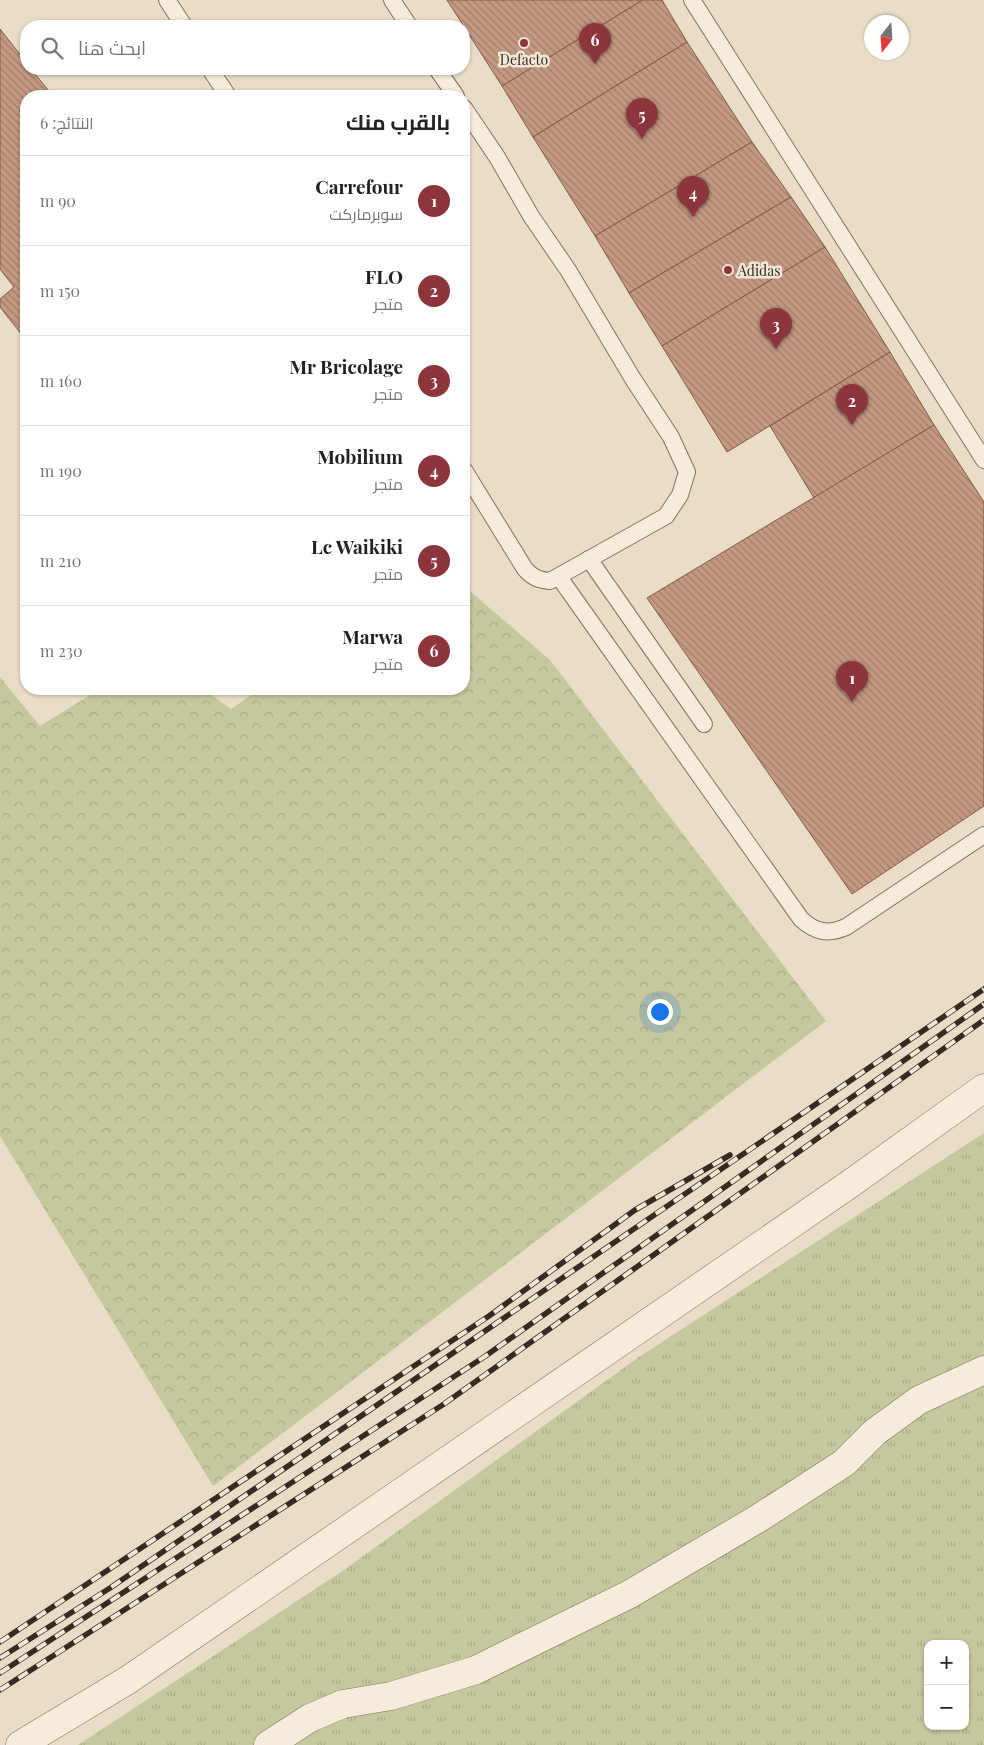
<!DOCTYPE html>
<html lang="ar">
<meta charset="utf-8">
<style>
body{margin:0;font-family:"Playfair Display",Cairo,serif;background:#f2f2f2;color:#222;direction:rtl}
.controls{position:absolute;right:15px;bottom:15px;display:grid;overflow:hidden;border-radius:10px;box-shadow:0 1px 4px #0004}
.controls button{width:45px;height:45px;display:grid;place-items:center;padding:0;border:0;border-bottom:1px solid #e0e0e0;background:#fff;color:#222;font:25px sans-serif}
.compass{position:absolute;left:864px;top:15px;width:45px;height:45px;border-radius:50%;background:#fff;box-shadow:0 1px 4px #0004;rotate:197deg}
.you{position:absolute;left:659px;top:1011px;width:18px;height:18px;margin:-12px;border:4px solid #fff;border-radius:50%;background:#1a73e8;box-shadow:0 0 0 8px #1a73e833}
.badge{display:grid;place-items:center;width:32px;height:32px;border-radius:50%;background:#8d353c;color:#fff;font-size:16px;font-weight:700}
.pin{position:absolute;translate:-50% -41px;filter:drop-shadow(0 1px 2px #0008)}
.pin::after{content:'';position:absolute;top:26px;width:18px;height:15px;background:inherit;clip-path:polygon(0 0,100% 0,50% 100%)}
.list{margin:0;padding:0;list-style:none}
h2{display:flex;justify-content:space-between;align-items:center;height:65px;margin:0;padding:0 20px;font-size:21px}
h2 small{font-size:16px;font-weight:400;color:#767676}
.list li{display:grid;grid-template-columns:32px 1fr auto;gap:15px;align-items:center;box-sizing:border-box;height:90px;padding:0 20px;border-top:1px solid #e0e0e0}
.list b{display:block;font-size:19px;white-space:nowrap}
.list p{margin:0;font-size:16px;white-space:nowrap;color:#767676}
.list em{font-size:16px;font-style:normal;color:#767676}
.icon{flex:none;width:28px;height:28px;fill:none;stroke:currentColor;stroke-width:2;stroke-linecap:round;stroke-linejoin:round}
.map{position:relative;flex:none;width:984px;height:1745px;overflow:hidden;direction:ltr}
.search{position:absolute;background:#fff;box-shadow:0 1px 4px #0004;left:20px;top:20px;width:450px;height:55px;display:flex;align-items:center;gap:12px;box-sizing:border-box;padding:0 18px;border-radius:20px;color:#767676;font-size:19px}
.panel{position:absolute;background:#fff;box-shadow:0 1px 4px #0004;left:20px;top:90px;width:450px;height:605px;border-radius:20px;direction:rtl}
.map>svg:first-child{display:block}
.grass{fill:url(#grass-tufts);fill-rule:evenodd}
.forest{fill:url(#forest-crowns)}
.building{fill:url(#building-back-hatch);stroke:#815a47}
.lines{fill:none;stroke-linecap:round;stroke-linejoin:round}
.service-casing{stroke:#84705f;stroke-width:18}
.minor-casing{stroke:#84705f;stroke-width:29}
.service{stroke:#f6ecdb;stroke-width:16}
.minor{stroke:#f6ecdb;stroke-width:28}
.rail-casing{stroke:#362a21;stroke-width:5.5}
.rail{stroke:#f2e8d7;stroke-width:4;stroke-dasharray:11;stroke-linecap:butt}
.poi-dot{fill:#8d353c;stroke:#f2e8d7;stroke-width:2}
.labels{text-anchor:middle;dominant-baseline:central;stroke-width:5;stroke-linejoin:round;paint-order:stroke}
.poi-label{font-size:14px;fill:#362a21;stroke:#f2e8d7}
</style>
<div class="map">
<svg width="984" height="1745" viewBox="0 0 984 1745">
<defs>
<pattern id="grass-tufts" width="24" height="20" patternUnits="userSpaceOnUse" patternTransform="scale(1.25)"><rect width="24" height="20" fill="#c5c79d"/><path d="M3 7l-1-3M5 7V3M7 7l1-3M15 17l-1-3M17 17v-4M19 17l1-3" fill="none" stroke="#aaab87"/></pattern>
<pattern id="forest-crowns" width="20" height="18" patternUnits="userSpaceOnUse" patternTransform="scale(1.25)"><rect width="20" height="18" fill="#c5c79d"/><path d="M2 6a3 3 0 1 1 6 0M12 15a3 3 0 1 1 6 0" fill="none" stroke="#aaab87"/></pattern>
<pattern id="building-back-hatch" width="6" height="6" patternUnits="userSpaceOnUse" patternTransform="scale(1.25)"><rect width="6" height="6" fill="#c49982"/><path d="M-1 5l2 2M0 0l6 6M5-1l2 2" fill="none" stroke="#a07d6a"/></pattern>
</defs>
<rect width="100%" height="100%" fill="#eaddc8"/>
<!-- grass -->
<path class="grass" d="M984,1133V1745H78L344,1570L639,1357ZM928,1644H965V1726H928Z"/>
<!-- forest -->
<polygon class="forest" points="464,586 550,660 826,1021 213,1486 0,1136 0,677 40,726 100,689 203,689 231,709 260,689 464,689"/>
<!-- building -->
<g class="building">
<polygon points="447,0 643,0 502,86"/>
<polygon points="643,0 662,0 687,42 533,137 502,86"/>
<polygon points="0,29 26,62 26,69 31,69 53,96 26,96 26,340 0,307 0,299 14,287 0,269"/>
<polygon points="687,42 752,142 595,236 533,137"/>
<polygon points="752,142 791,197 629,293 595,236"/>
<polygon points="791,197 825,247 662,346 629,293"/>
<polygon points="825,247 890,352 727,452 662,346"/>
<polygon points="890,352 934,425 814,498 770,426"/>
<polygon points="934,425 984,502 984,806 852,894 647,598"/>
</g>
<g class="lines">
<defs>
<g id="service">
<polyline points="167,0 184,26"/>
<polyline points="392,0 409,26"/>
<polyline points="692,0 984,460"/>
<polyline points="210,69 228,96"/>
<polyline points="437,69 456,96"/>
<path d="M464,108L497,157L531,216L568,270L633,379L671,437L687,472L680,495L666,516L550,581C539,580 533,578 525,569L464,470"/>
<polyline points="589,559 704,724"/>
<path d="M559,577L801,919C815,932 828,935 846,927L984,835"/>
</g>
<g id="minor">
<polyline points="20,1745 128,1680 847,1186 984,1088"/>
<polyline points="268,1745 310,1718 343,1704 391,1696 476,1670 630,1594 759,1518 844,1463 875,1432 919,1400 984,1370"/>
</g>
</defs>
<!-- service casing -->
<use href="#service" class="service-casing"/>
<!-- minor casing -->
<use href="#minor" class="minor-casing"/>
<!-- service -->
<use href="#service" class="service"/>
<!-- minor -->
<use href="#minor" class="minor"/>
<defs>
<g id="rail">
<polyline points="0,1642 489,1316 635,1210 730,1155"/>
<polyline points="0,1658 110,1588 984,989"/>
<polyline points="0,1673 484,1357 984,1004"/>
<polyline points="0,1690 444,1404 984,1020"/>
</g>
</defs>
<!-- rail casing -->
<use href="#rail" class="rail-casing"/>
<!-- rail -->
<use href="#rail" class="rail"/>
</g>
<!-- markers -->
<g class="poi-dot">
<circle cx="524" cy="43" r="5"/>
<circle cx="728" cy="270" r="5"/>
</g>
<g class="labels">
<!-- poi labels -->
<g class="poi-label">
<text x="524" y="59">Defacto</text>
<text x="738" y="270" text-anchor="start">Adidas</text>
</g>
</g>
</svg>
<div class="controls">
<button>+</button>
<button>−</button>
</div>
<svg class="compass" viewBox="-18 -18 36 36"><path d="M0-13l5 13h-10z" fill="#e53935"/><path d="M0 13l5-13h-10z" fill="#767676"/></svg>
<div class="you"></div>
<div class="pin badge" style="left:852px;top:702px">1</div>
<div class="pin badge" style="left:852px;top:425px">2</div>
<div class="pin badge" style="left:776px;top:349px">3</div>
<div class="pin badge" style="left:693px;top:217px">4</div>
<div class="pin badge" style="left:642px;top:139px">5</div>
<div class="pin badge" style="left:595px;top:64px">6</div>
<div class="search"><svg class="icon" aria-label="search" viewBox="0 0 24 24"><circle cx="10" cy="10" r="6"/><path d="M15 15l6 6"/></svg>ابحث هنا</div>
<section class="panel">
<h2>بالقرب منك<small>النتائج: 6</small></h2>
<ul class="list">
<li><span class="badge">1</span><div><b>Carrefour</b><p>سوبرماركت</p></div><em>90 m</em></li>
<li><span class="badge">2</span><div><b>FLO</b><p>متجر</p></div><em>150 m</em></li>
<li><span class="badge">3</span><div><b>Mr Bricolage</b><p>متجر</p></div><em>160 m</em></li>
<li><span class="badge">4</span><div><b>Mobilium</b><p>متجر</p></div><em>190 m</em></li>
<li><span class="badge">5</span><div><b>Lc Waikiki</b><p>متجر</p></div><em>210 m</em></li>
<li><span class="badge">6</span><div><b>Marwa</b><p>متجر</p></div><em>230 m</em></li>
</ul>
</section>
</div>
